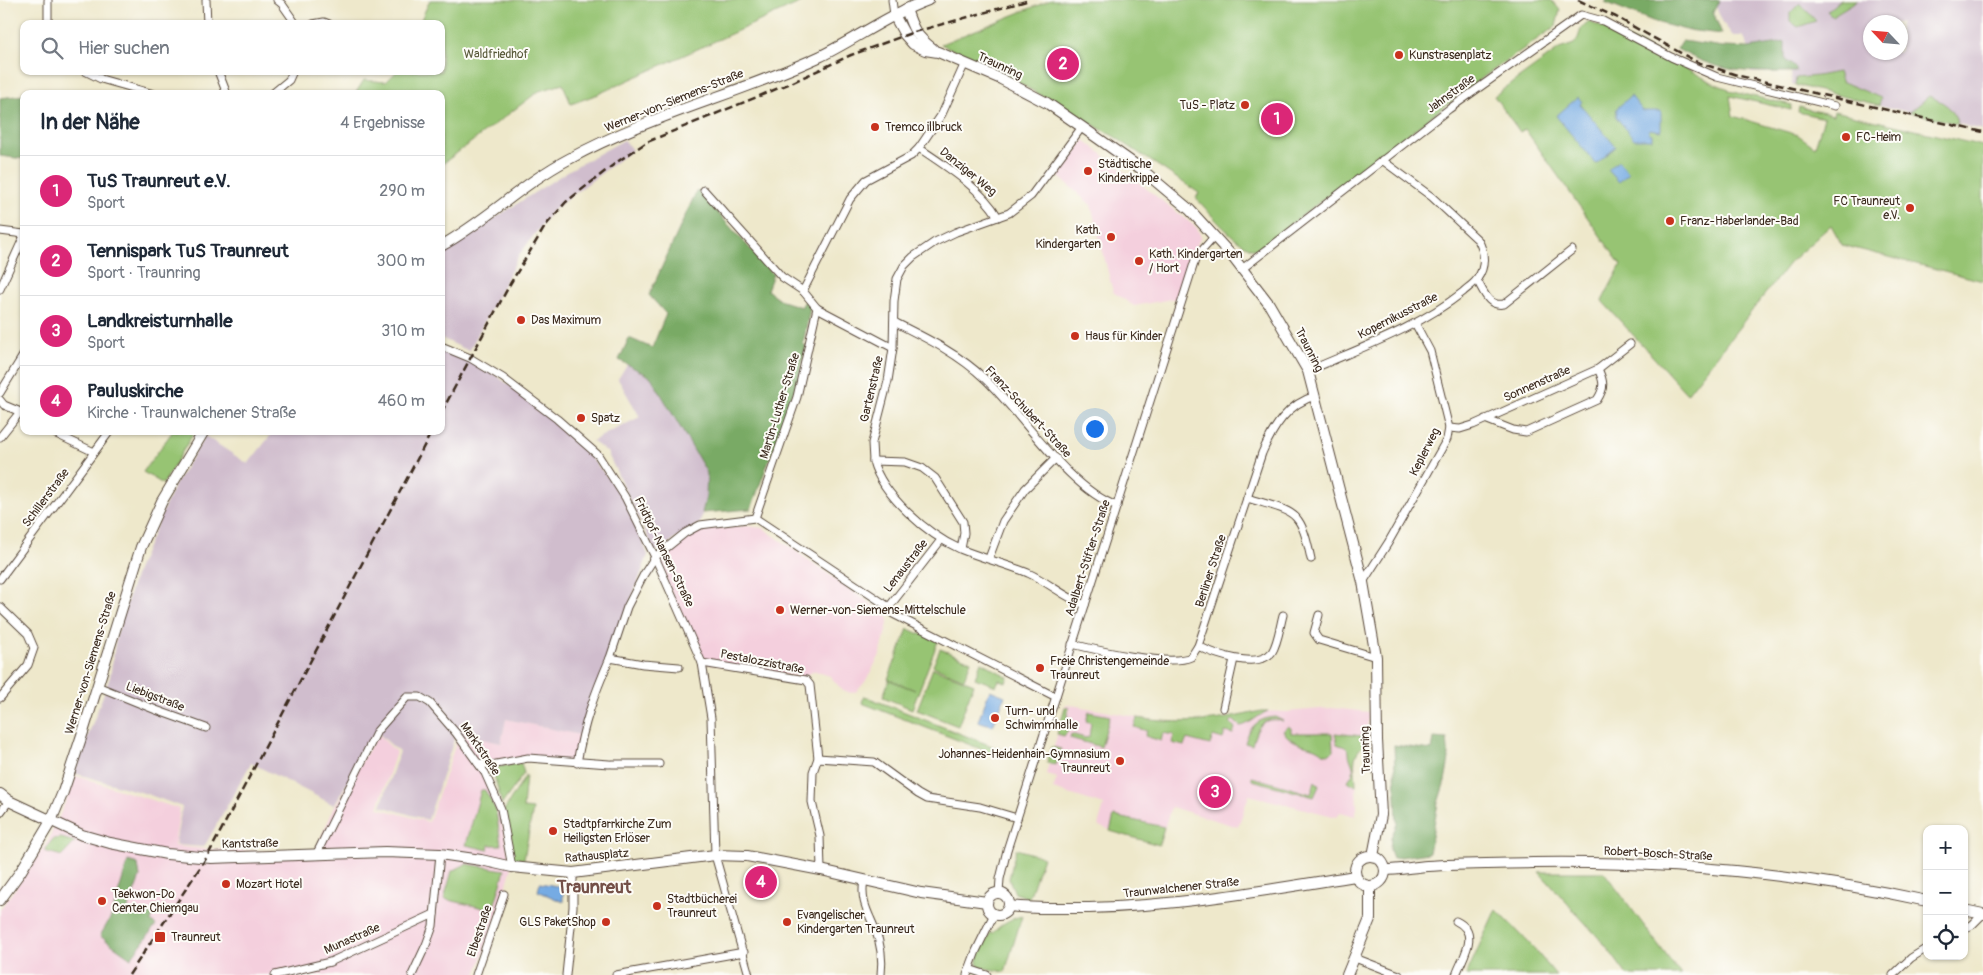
<!DOCTYPE html>
<html lang="de">
<meta charset="utf-8">
<style>
body{margin:0;font-family:Pangolin,sans-serif;background:#f6f6f7;color:#1f2937}
.controls{position:absolute;right:15px;bottom:15px;display:grid;overflow:hidden;border-radius:10px;box-shadow:0 1px 4px #0004}
.controls button{width:45px;height:45px;display:grid;place-items:center;padding:0;border:0;border-bottom:1px solid #e0e1e3;background:#fff;color:#1f2937;font:25px sans-serif}
.compass{position:absolute;left:1863px;top:15px;width:45px;height:45px;border-radius:50%;background:#fff;box-shadow:0 1px 4px #0004;rotate:296deg}
.you{position:absolute;left:1094px;top:428px;width:18px;height:18px;margin:-12px;border:4px solid #fff;border-radius:50%;background:#1a73e8;box-shadow:0 0 0 8px #1a73e833}
.badge{display:grid;place-items:center;width:32px;height:32px;border-radius:50%;background:#db2777;color:#fff;font-size:16px;font-weight:700}
.pin{position:absolute;translate:-50% -50%;border:2px solid #fff;box-shadow:0 1px 5px #0006}
.list{margin:0;padding:0;list-style:none}
h2{display:flex;justify-content:space-between;align-items:center;height:65px;margin:0;padding:0 20px;font-size:21px}
h2 small{font-size:16px;font-weight:400;color:#747a83}
.list li{display:grid;grid-template-columns:32px 1fr auto;gap:15px;align-items:center;box-sizing:border-box;height:70px;padding:0 20px;border-top:1px solid #e0e1e3}
.list b{display:block;font-size:19px;white-space:nowrap}
.list p{margin:0;font-size:16px;white-space:nowrap;color:#747a83}
.list em{font-size:16px;font-style:normal;color:#747a83}
.icon{flex:none;width:28px;height:28px;fill:none;stroke:currentColor;stroke-width:2;stroke-linecap:round;stroke-linejoin:round}
.map{position:relative;flex:none;width:1983px;height:975px;overflow:hidden}
.search{position:absolute;background:#fff;box-shadow:0 1px 4px #0004;left:20px;top:20px;width:425px;height:55px;display:flex;align-items:center;gap:12px;box-sizing:border-box;padding:0 18px;border-radius:10px;color:#747a83;font-size:19px}
.panel{position:absolute;background:#fff;box-shadow:0 1px 4px #0004;left:20px;top:90px;width:425px;height:345px;border-radius:10px}
.map>svg:first-child{display:block}
.built{fill:#f4cfdd}
.industrial{fill:#d0bdcd;fill-rule:evenodd}
.green{fill:#97c473;stroke:#697748}
.forest{fill:#79aa65;stroke:#5a6a42}
.water{fill:#76abe3;stroke:#586a80}
.lines{fill:none;stroke-linecap:round;stroke-linejoin:round}
.street-casing{stroke:#564638;stroke-width:9}
.secondary-casing{stroke:#564638;stroke-width:12}
.street{stroke:#fff;stroke-width:7}
.secondary{stroke:#fff;stroke-width:10}
.rail{stroke:#3b2a1e;stroke-width:2.5;stroke-dasharray:8 4;stroke-linecap:butt}
.poi-dot{fill:#c8321e;stroke:#fdfcf7;stroke-width:2}
.labels{text-anchor:middle;dominant-baseline:central;stroke-width:4;stroke-linejoin:round;paint-order:stroke}
.park-label{font-size:12px;fill:#575838;stroke:#fdfcf7}
.poi-label{font-size:12px;fill:#3b2a1e;stroke:#fdfcf7;text-anchor:start}
.street-label{font-size:12px;fill:#3b2a1e;stroke:#fdfcf7}
.district-label{font-size:18px;font-weight:bold;fill:#745048;stroke:#fdfcf7}
</style>
<div class="map">
<svg width="1983" height="975" viewBox="0 0 1983 975">
<rect width="100%" height="100%" fill="#fdfcf7"/>
<filter id="ink" filterUnits="userSpaceOnUse"><feTurbulence type="fractalNoise" baseFrequency=".02" numOctaves="2"/><feDisplacementMap in="SourceGraphic" scale="10" xChannelSelector="R" yChannelSelector="G"/><feConvolveMatrix kernelMatrix="1 2 1 2 8 2 1 2 1" color-interpolation-filters="sRGB"/></filter>
<filter id="wash" filterUnits="userSpaceOnUse"><feTurbulence type="fractalNoise" baseFrequency=".0096" numOctaves="4" result="noise"/><feDisplacementMap in="SourceGraphic" scale="20" xChannelSelector="R" yChannelSelector="G"/><feGaussianBlur stdDeviation="1.12" result="paint"/><feColorMatrix in="noise" values="0 0 0 0 0 0 0 0 0 0 0 0 0 0 0 0 0 1.4 0 .05"/><feComposite in="paint" operator="in"/></filter>
<g filter="url(#wash)">
<rect width="100%" height="100%" fill="#eee8cb"/>
<!-- built -->
<g class="built">
<polygon points="1084,140 1197,228 1201,237 1192,254 1177,298 1134,306 1113,292 1091,205 1058,176"/>
<polygon points="746,526 763,528 888,616 889,620 880,655 865,682 857,691 852,693 843,691 830,676 815,671 802,677 702,663 655,557 665,556 694,533 704,529"/>
<polygon points="1066,704 1153,720 1196,723 1228,719 1261,711 1287,712 1331,708 1369,712 1365,744 1358,750 1355,756 1357,808 1355,816 1341,812 1337,817 1249,795 1238,827 1171,807 1159,845 1098,826 1104,805 1053,789 1057,778 1046,774"/>
<polygon points="506,719 580,735 577,763 528,758 491,765 485,773 496,796 512,867 502,901 476,975 0,975 0,910 48,841 62,810 76,776 180,809 174,846 205,849 314,853 335,806 378,734 396,752 378,808 429,822 459,734 501,743"/>
</g>
<!-- industrial -->
<g class="industrial">
<path d="M1713,0H1983V130L1792,84L1791,72L1751,73L1749,48L1745,39L1743,36H1733L1723,23ZM1870,22H1900V52H1870Z"/>
<polygon points="624,140 632,150 553,210 519,255 469,351 441,338 441,253 571,169"/>
<polygon points="441,349 484,367 557,419 625,497 648,555 580,735 506,719 501,743 456,733 428,820 381,806 399,752 377,732 334,805 251,763 204,847 175,845 182,807 147,794 74,773 110,677 116,637 137,570 173,488 205,436 248,464 274,431 441,431"/>
<polygon points="636,350 707,473 706,497 700,523 655,552 607,452 592,441 640,417 618,379"/>
</g>
<!-- green -->
<g class="green">
<polygon points="430,0 806,0 598,94 571,104 563,84 539,91 441,165 441,94 355,94 364,80 386,82 397,71 441,71 441,24 419,24"/>
<path d="M1051,0H1551L1560,10L1556,26L1475,83L1257,250C1234,244 1212,215 1196,198L1199,193L1115,137L1010,78L941,44Z"/>
<polygon points="1840,0 1858,0 1832,16 1827,11"/>
<polygon points="1800,3 1816,21 1798,27 1790,21 1790,13"/>
<path d="M1589,22C1619,33 1649,48 1677,63C1694,72 1710,83 1729,89V91L1792,105L1791,110L1730,96L1733,116L1798,135L1815,147L1824,118L1798,112L1799,107L1833,115L1834,111L1983,146V281L1842,245L1831,225L1790,262L1687,394L1602,301L1621,265L1525,129L1520,132L1494,96L1559,49L1574,44L1578,38L1581,29Z"/>
<polygon points="1838,72 1841,81 1881,98 1879,105 1795,85 1796,78 1817,76"/>
<path d="M1929,96C1943,102 1955,108 1957,124L1910,112Z"/>
<polygon points="173,431 195,431 163,484 143,472"/>
<polygon points="908,629 938,641 912,709 883,697 889,680 915,690 888,679"/>
<polygon points="940,649 971,661 964,679 933,666"/>
<polygon points="981,662 1008,677 1006,682 999,680 996,686 975,678"/>
<polygon points="933,668 974,684 958,726 917,710"/>
<polygon points="864,696 1002,750 999,756 862,703"/>
<polygon points="1065,707 1069,707 1066,724 1068,731 1064,736 1057,734"/>
<path d="M1261,711H1268C1258,715 1248,726 1240,726L1233,720L1230,722L1235,728L1233,734L1225,732L1223,739L1213,736L1210,745L1187,739L1184,746L1172,743L1174,735L1163,733L1161,741L1145,736L1147,731L1134,727L1137,718C1182,725 1216,722 1261,711Z"/>
<polygon points="1089,712 1110,716 1101,747 1070,738 1071,734 1085,738 1089,737 1091,723 1086,721"/>
<path d="M1275,717L1283,721C1262,716 1257,727 1252,745L1245,743C1249,727 1258,718 1275,717Z"/>
<path d="M1288,726L1291,728V733H1332L1333,751L1330,754C1323,754 1321,751 1315,748C1303,744 1291,743 1283,731Z"/>
<path d="M1363,729H1366L1365,744C1349,757 1356,768 1356,786L1348,781C1349,778 1352,776 1353,773C1355,765 1348,759 1349,751L1345,747L1337,744L1335,733L1362,736Z"/>
<polygon points="1051,747 1061,749 1056,765 1047,763"/>
<polygon points="521,763 524,773 502,804 492,768"/>
<polygon points="526,775 523,808 533,809 524,859 512,858 503,812"/>
<polygon points="1252,777 1311,794 1315,781 1319,786 1314,797 1252,780"/>
<polygon points="481,790 485,790 496,810 501,845 489,845 488,850 466,845"/>
<polygon points="1114,816 1164,827 1159,845 1110,831"/>
<polygon points="61,838 75,842 62,856 44,851 53,839"/>
<polygon points="1016,849 1043,857 1029,898 1015,893 1009,879"/>
<polygon points="466,864 505,870 493,910 444,899 452,871"/>
<polygon points="1539,872 1604,872 1681,975 1627,975 1605,945"/>
<polygon points="1496,909 1531,945 1556,975 1466,975"/>
<path d="M1022,916L1005,972L979,967L977,963L980,953L990,933H993C1001,924 1009,919 1022,916Z"/>
</g>
<!-- forest -->
<g class="forest">
<polygon points="1607,0 1720,0 1713,12 1722,34 1686,30 1655,22 1605,2"/>
<path d="M1682,41L1724,47L1749,48L1785,42V60L1796,68V72C1747,72 1722,74 1677,49Z"/>
<polygon points="24,95 24,159 0,156 0,98"/>
<polygon points="697,190 773,274 767,290 782,301 801,307 805,301 810,308 803,344 806,346 798,381 751,509 702,513 706,497 707,473 651,377 619,360 629,338 652,348 666,314 649,295"/>
<polygon points="1434,738 1447,739 1449,759 1445,781 1438,803 1429,853 1393,858 1390,850 1391,837 1397,824 1394,745 1432,750"/>
<polygon points="128,861 138,864 140,877 127,911 145,918 147,913 153,915 151,922 156,925 131,958 100,936 111,917"/>
</g>
<!-- water -->
<g class="water">
<polygon points="1631,96 1643,111 1661,111 1661,131 1649,129 1649,133 1652,134 1652,139 1634,139 1616,117 1617,108"/>
<polygon points="1578,97 1582,102 1580,104 1616,147 1596,164 1556,116"/>
<polygon points="1618,161 1629,173 1619,182 1608,170"/>
<polygon points="990,690 1005,696 993,726 978,721"/>
<polygon points="540,883 563,887 563,902 538,891"/>
</g>
</g>
<g filter="url(#ink)">
<g class="lines">
<defs>
<g id="street">
<polyline points="206,0 207,24"/>
<polyline points="277,0 282,4 296,24"/>
<polyline points="892,0 894,15"/>
<polyline points="48,24 48,0"/>
<polyline points="313,24 324,22 329,24"/>
<polyline points="85,71 101,79 154,94"/>
<polyline points="218,71 227,94"/>
<polyline points="272,94 289,80 293,71"/>
<path d="M919,148C946,166 982,189 998,217"/>
<polyline points="704,190 782,277 803,291"/>
<polyline points="0,231 24,234"/>
<polyline points="1242,269 1449,109 1581,15 1603,21 1671,57 1717,77 1835,106"/>
<path d="M1477,280C1484,292 1488,307 1504,304L1572,250"/>
<polyline points="0,289 24,236"/>
<polyline points="817,308 893,348"/>
<path d="M894,322C926,338 959,354 985,379C1023,415 1068,488 1117,506"/>
<polyline points="441,346 470,358 503,378 557,419 598,455 625,497 655,557 702,663 711,718 715,855 749,975"/>
<path d="M1308,371C1360,348 1418,328 1463,292C1467,288 1474,284 1477,279C1486,267 1485,252 1478,240L1432,197L1382,160"/>
<polyline points="0,393 24,354"/>
<polyline points="0,400 4,405 23,413"/>
<path d="M1485,419L1513,430L1526,432L1597,400C1605,388 1604,381 1598,369"/>
<polyline points="1449,428 1460,429 1473,425 1598,369 1630,344"/>
<polyline points="50,431 94,452"/>
<polyline points="0,437 20,412"/>
<polyline points="873,461 872,443 888,381 893,348 894,301 897,279 904,266 913,257 935,242 956,232 1009,213 1031,196 1082,127"/>
<path d="M1247,498C1295,513 1300,507 1311,559"/>
<polyline points="755,518 797,397 817,308 803,291 850,199 866,180 911,156 919,148 942,114 965,63"/>
<path d="M961,549L964,533L963,522L935,478L922,468L905,462L873,461C882,495 928,535 960,549C982,558 1006,564 1028,573C1048,582 1064,597 1085,605"/>
<polyline points="989,558 1003,521 1025,489 1056,458"/>
<polyline points="0,579 110,431"/>
<polyline points="1363,582 1388,543 1447,439 1449,428 1430,351 1415,323"/>
<polyline points="0,607 28,634 34,648 28,665 0,698"/>
<polyline points="889,607 941,540"/>
<polyline points="1319,615 1314,633 1319,640 1376,657"/>
<path d="M1072,644C1096,650 1170,667 1191,657L1198,646L1262,453C1273,428 1287,404 1315,396"/>
<path d="M1198,646C1214,654 1258,670 1272,652C1278,643 1280,626 1283,615"/>
<polyline points="610,658 627,607 644,574 655,557 685,533 700,525 755,518 889,607 893,614 1056,697"/>
<polyline points="702,663 806,680 810,685 818,758 813,772 812,802 820,836 821,870"/>
<polyline points="97,686 156,710 206,728"/>
<polyline points="1223,708 1234,659"/>
<polyline points="818,758 874,762 918,794 927,799 980,807 1017,818"/>
<polyline points="478,763 491,765 528,758 609,764"/>
<path d="M577,763C584,722 594,695 610,658L643,664L679,667"/>
<polyline points="612,764 659,764"/>
<polyline points="0,813 9,801"/>
<polyline points="316,855 377,731 407,697 420,697 430,703 456,733 485,773 501,809 512,867"/>
<path d="M864,881C860,900 868,912 875,929C881,944 883,959 881,975"/>
<polyline points="999,893 1000,879 1007,850 1196,257 1215,236"/>
<polyline points="1964,929 1972,925 1983,914"/>
<polyline points="1355,958 1399,975"/>
<polyline points="969,969 987,975"/>
<polyline points="275,975 330,962 434,914"/>
<polyline points="412,975 426,945 433,926 440,854"/>
<polyline points="476,975 504,894"/>
<polyline points="566,975 573,907 573,873"/>
<polyline points="616,975 744,952"/>
<polyline points="967,975 976,951 994,914"/>
<path d="M1456,975C1463,956 1481,933 1456,921"/>
<polyline points="1893,975 1911,958 1927,948"/>
</g>
<g id="secondary">
<path d="M906,9C913,30 916,36 933,49"/>
<polyline points="894,15 905,35 913,44 925,50 938,52 1001,79 1047,103 1082,127 1140,168 1190,210 1232,256 1269,304 1308,371 1363,582 1376,657 1377,740 1381,815 1373,856"/>
<path d="M441,246C486,221 523,183 569,159C649,115 739,94 821,56C857,38 890,14 928,0"/>
<polyline points="0,794 9,801 82,835 110,843 167,854 211,858 385,852 440,854 481,860 512,867 573,873 715,855 747,856 821,870 921,893 987,902"/>
<circle cx="1370" cy="871" r="15"/>
<path d="M1385,870C1399,870 1413,867 1427,866C1462,864 1497,864 1533,863C1665,861 1798,873 1927,901"/>
<circle cx="998" cy="904" r="11"/>
<polyline points="0,900 21,871 51,821 63,792 84,729 141,547 162,501 204,431"/>
<path d="M1009,906C1036,909 1062,908 1089,908C1179,906 1267,890 1355,876"/>
<polyline points="1964,910 1983,914"/>
<polyline points="1347,975 1370,919 1370,887"/>
</g>
</defs>
<!-- street casing -->
<use href="#street" class="street-casing"/>
<!-- secondary casing -->
<use href="#secondary" class="secondary-casing"/>
<!-- street -->
<use href="#street" class="street"/>
<!-- secondary -->
<use href="#secondary" class="secondary"/>
<!-- rail -->
<g class="rail">
<polyline points="1578,0 1616,17 1697,62 1740,76 1983,132"/>
<polyline points="441,413 510,284 546,225 566,202 617,162 647,142 791,83 851,55 914,32 1030,0"/>
<polyline points="129,975 207,857 432,431"/>
</g>
</g>
</g>
<!-- markers -->
<g class="poi-dot">
<circle cx="1399" cy="55" r="5"/>
<circle cx="1245" cy="105" r="5"/>
<circle cx="875" cy="127" r="5"/>
<circle cx="1846" cy="137" r="5"/>
<circle cx="1088" cy="171" r="5"/>
<circle cx="1910" cy="208" r="5"/>
<circle cx="1670" cy="221" r="5"/>
<circle cx="1111" cy="237" r="5"/>
<circle cx="1139" cy="261" r="5"/>
<circle cx="521" cy="320" r="5"/>
<circle cx="1075" cy="336" r="5"/>
<circle cx="581" cy="418" r="5"/>
<circle cx="780" cy="610" r="5"/>
<circle cx="1040" cy="668" r="5"/>
<circle cx="995" cy="718" r="5"/>
<circle cx="1120" cy="761" r="5"/>
<circle cx="553" cy="831" r="5"/>
<circle cx="226" cy="884" r="5"/>
<circle cx="102" cy="901" r="5"/>
<circle cx="657" cy="906" r="5"/>
<circle cx="606" cy="922" r="5"/>
<circle cx="787" cy="922" r="5"/>
<rect x="154" y="931" width="12" height="12" rx="2.5"/>
</g>
<g class="labels">
<!-- park labels -->
<g class="park-label">
<text x="496" y="54">Waldfriedhof</text>
</g>
<!-- poi labels -->
<g class="poi-label">
<text x="1409" y="55">Kunstrasenplatz</text>
<text x="1235" y="105" text-anchor="end">TuS - Platz</text>
<text x="885" y="127">Tremco illbruck</text>
<text x="1856" y="137">FC-Heim</text>
<text x="1098" y="164">Städtische<tspan x="1098" dy="14">Kinderkrippe</tspan></text>
<text x="1900" y="201" text-anchor="end">FC Traunreut<tspan x="1900" dy="14">e.V.</tspan></text>
<text x="1680" y="221">Franz-Haberlander-Bad</text>
<text x="1101" y="230" text-anchor="end">Kath.<tspan x="1101" dy="14">Kindergarten</tspan></text>
<text x="1149" y="254">Kath. Kindergarten<tspan x="1149" dy="14">/ Hort</tspan></text>
<text x="531" y="320">Das Maximum</text>
<text x="1085" y="336">Haus für Kinder</text>
<text x="591" y="418">Spatz</text>
<text x="790" y="610">Werner-von-Siemens-Mittelschule</text>
<text x="1050" y="661">Freie Christengemeinde<tspan x="1050" dy="14">Traunreut</tspan></text>
<text x="1005" y="711">Turn- und<tspan x="1005" dy="14">Schwimmhalle</tspan></text>
<text x="1110" y="754" text-anchor="end">Johannes-Heidenhain-Gymnasium<tspan x="1110" dy="14">Traunreut</tspan></text>
<text x="563" y="824">Stadtpfarrkirche Zum<tspan x="563" dy="14">Heiligsten Erlöser</tspan></text>
<text x="236" y="884">Mozart Hotel</text>
<text x="112" y="894">Taekwon-Do<tspan x="112" dy="14">Center Chiemgau</tspan></text>
<text x="667" y="899">Stadtbücherei<tspan x="667" dy="14">Traunreut</tspan></text>
<text x="797" y="915">Evangelischer<tspan x="797" dy="14">Kindergarten Traunreut</tspan></text>
<text x="596" y="922" text-anchor="end">GLS PaketShop</text>
<text x="171" y="937">Traunreut</text>
</g>
<!-- street labels -->
<g class="street-label">
<text transform="translate(1000 66) rotate(25)">Traunring</text>
<text transform="translate(1451 94) rotate(-36)">Jahnstraße</text>
<text transform="translate(674 101) rotate(-22)">Werner-von-Siemens-Straße</text>
<text transform="translate(968 172) rotate(39)">Danziger Weg</text>
<text transform="translate(1398 316) rotate(-27)">Kopernikusstraße</text>
<text transform="translate(1309 350) rotate(63)">Traunring</text>
<text transform="translate(1537 384) rotate(-24)">Sonnenstraße</text>
<text transform="translate(872 389) rotate(-77)">Gartenstraße</text>
<text transform="translate(780 406) rotate(-73)">Martin-Luther-Straße</text>
<text transform="translate(1028 412) rotate(47)">Franz-Schubert-Straße</text>
<text transform="translate(1425 452) rotate(-63)">Keplerweg</text>
<text transform="translate(46 498) rotate(-53)">Schillerstraße</text>
<text transform="translate(664 552) rotate(64)">Fridtjof-Nansen-Straße</text>
<text transform="translate(1088 558) rotate(-72)">Adalbert-Stifter-Straße</text>
<text transform="translate(906 566) rotate(-52)">Lenaustraße</text>
<text transform="translate(1211 571) rotate(-72)">Berliner Straße</text>
<text transform="translate(762 662) rotate(11)">Pestalozzistraße</text>
<text transform="translate(91 663) rotate(-73)">Werner-von-Siemens-Straße</text>
<text transform="translate(155 697) rotate(21)">Liebigstraße</text>
<text transform="translate(480 749) rotate(56)">Marktstraße</text>
<text transform="translate(1366 750) rotate(-92)">Traunring</text>
<text transform="translate(250 844) rotate(-1)">Kantstraße</text>
<text transform="translate(1658 854) rotate(3)">Robert-Bosch-Straße</text>
<text transform="translate(597 856) rotate(-5)">Rathausplatz</text>
<text transform="translate(1181 888) rotate(-6)">Traunwalchener Straße</text>
<text transform="translate(480 931) rotate(-71)">Elbestraße</text>
<text transform="translate(352 939) rotate(-24)">Munastraße</text>
</g>
<!-- district labels -->
<g class="district-label">
<text x="594" y="887">Traunreut</text>
</g>
</g>
</svg>
<div class="controls">
<button>+</button>
<button>−</button>
<button><svg class="icon" aria-label="locate" viewBox="0 0 24 24"><circle cx="12" cy="12" r="6"/><path d="M12 2v4M12 18v4M2 12h4M18 12h4"/></svg></button>
</div>
<svg class="compass" viewBox="-18 -18 36 36"><path d="M0-13l5 13h-10z" fill="#e53935"/><path d="M0 13l5-13h-10z" fill="#747a83"/></svg>
<div class="you"></div>
<div class="pin badge" style="left:1277px;top:119px">1</div>
<div class="pin badge" style="left:1063px;top:64px">2</div>
<div class="pin badge" style="left:1215px;top:792px">3</div>
<div class="pin badge" style="left:761px;top:882px">4</div>
<div class="search"><svg class="icon" aria-label="search" viewBox="0 0 24 24"><circle cx="10" cy="10" r="6"/><path d="M15 15l6 6"/></svg>Hier suchen</div>
<section class="panel">
<h2>In der Nähe<small>4 Ergebnisse</small></h2>
<ul class="list">
<li><span class="badge">1</span><div><b>TuS Traunreut e.V.</b><p>Sport</p></div><em>290 m</em></li>
<li><span class="badge">2</span><div><b>Tennispark TuS Traunreut</b><p>Sport · Traunring</p></div><em>300 m</em></li>
<li><span class="badge">3</span><div><b>Landkreisturnhalle</b><p>Sport</p></div><em>310 m</em></li>
<li><span class="badge">4</span><div><b>Pauluskirche</b><p>Kirche · Traunwalchener Straße</p></div><em>460 m</em></li>
</ul>
</section>
</div>
